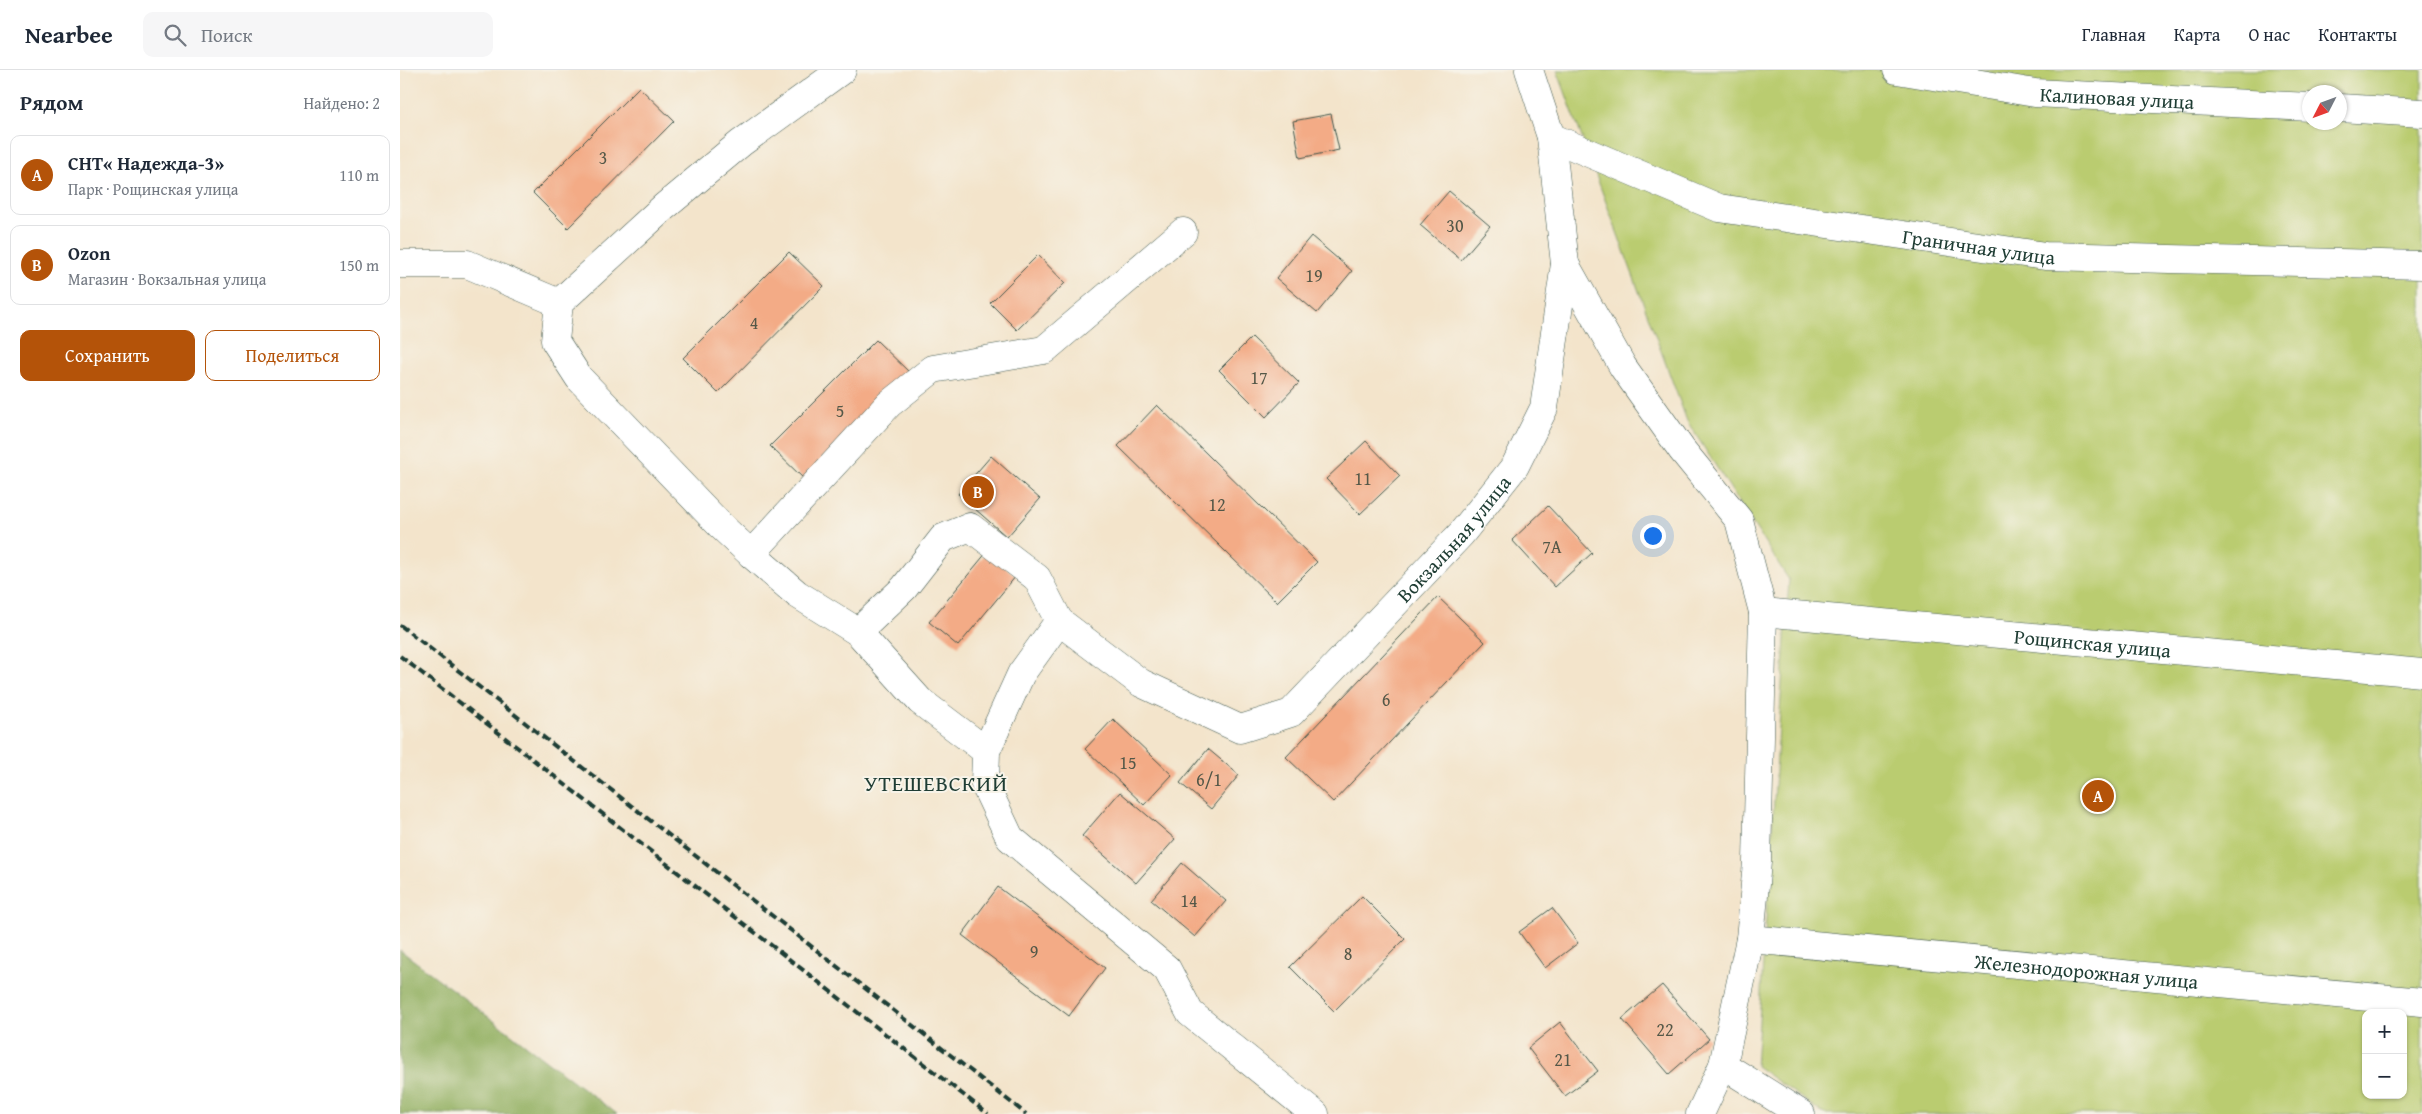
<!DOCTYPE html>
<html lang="ru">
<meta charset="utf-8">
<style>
body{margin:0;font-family:"Gentium Book Plus",serif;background:#f6f6f7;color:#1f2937}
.controls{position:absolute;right:15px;bottom:15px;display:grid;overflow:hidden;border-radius:10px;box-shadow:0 1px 4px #0004}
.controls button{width:45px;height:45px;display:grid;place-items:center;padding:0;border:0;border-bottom:1px solid #e0e1e3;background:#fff;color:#1f2937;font:25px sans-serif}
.compass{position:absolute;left:1902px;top:15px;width:45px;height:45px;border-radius:50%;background:#fff;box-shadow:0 1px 4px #0004;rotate:228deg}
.you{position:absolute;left:1252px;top:465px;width:18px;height:18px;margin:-12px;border:4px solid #fff;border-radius:50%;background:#1a73e8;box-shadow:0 0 0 8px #1a73e833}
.badge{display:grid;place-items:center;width:32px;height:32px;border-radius:50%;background:#b45309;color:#fff;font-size:16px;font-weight:700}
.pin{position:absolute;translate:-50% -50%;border:2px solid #fff;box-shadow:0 1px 5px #0006}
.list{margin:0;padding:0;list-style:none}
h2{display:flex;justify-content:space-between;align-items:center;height:65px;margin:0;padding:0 20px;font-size:21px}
h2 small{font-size:16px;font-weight:400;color:#747a83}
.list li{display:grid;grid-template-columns:32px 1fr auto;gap:15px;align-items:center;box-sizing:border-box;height:80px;margin:0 10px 10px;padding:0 10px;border:1px solid #e0e1e3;border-radius:10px}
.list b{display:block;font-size:19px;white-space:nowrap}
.list p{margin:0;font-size:16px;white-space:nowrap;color:#747a83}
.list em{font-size:16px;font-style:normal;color:#747a83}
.actions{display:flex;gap:10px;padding:15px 20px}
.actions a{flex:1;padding:11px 0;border:1px solid #b45309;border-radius:10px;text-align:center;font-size:18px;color:#b45309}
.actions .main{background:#b45309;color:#fff}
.icon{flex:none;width:28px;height:28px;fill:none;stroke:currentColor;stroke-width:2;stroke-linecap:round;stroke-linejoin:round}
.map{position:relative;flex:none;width:2022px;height:1044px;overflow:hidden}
header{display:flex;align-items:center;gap:30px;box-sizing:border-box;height:70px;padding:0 25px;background:#fff;border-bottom:1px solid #e0e1e3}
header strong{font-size:24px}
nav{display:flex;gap:28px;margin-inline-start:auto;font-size:18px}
.search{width:350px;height:45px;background:#f6f6f7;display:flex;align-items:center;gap:12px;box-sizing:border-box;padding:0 18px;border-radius:10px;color:#747a83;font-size:19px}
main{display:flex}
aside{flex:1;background:#fff}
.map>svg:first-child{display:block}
.green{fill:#bacc70;stroke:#6c8452;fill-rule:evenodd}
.forest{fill:#93b062;stroke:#59764b}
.building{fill:#f3ab86}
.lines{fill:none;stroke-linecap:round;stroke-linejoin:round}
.minor-casing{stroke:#3f564b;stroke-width:29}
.minor{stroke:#fff;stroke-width:28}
.rail{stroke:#1f3d34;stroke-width:4;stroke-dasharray:8 4;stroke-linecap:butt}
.labels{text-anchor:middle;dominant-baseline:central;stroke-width:4;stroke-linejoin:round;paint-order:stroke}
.number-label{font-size:18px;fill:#545848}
.street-label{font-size:20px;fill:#1f3d34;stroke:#f7f3e8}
.quarter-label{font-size:22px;letter-spacing:1px;fill:#1f3d34;stroke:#f7f3e8}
</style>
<header>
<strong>Nearbee</strong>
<div class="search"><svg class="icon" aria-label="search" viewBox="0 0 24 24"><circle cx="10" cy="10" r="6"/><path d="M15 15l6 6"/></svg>Поиск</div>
<nav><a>Главная</a><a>Карта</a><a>О нас</a><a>Контакты</a></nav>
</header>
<main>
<aside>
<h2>Рядом<small>Найдено: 2</small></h2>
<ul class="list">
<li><span class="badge">A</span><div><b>СНТ« Надежда-3»</b><p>Парк · Рощинская улица</p></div><em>110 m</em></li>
<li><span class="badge">B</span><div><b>Ozon</b><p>Магазин · Вокзальная улица</p></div><em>150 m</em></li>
</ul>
<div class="actions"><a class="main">Сохранить</a><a>Поделиться</a></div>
</aside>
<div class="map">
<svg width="2022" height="1044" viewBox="0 0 2022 1044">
<rect width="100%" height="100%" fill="#f7f3e8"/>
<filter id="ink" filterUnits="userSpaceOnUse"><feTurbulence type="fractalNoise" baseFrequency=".02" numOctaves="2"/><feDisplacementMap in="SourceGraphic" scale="10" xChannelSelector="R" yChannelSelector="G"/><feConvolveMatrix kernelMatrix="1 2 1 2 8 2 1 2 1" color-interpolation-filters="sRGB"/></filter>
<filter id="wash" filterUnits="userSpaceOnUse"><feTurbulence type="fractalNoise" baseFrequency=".0096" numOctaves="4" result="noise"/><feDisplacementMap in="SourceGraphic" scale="20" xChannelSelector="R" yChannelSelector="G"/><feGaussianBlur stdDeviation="1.12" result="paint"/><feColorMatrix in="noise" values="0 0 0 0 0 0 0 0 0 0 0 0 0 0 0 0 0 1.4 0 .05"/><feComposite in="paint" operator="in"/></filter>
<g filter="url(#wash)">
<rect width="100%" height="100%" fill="#f3e4cb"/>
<!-- green -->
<path class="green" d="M1157,0H2022V1044H1424L1356,996L1389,510L1287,351ZM1910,22H1940V52H1910ZM1966,943H2003V1025H1966Z"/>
<!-- forest -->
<polygon class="forest" points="0,880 217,1044 0,1044"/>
<g id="blocks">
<!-- building -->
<g class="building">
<polygon points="239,17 274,51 168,158 133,123"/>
<polygon points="931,44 939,80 900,88 893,51"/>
<polygon points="1049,121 1090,156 1061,190 1020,155"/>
<polygon points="911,166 952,201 917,243 876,208"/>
<polygon points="389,182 424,216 318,323 283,288"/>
<polygon points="638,185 665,213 617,260 590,233"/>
<polygon points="852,267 899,313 866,347 819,300"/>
<polygon points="476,270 511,304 405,410 370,376"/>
<polygon points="757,335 917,492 877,532 718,376"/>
<polygon points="966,371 1000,406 960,444 926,409"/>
<polygon points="591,386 640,429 607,467 558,424"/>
<polygon points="1148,436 1192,483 1155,517 1112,470"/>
<polygon points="587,482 616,506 558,576 529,552"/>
<polygon points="1038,527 1085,572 933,732 886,687"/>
<polygon points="713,649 772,705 744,735 685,679"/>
<polygon points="808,679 839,705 811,739 780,713"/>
<polygon points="720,722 775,769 736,813 682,766"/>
<polygon points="782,793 826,831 795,867 751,830"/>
<polygon points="598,817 705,898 669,946 562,865"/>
<polygon points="962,826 1005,869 934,941 890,897"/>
<polygon points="1152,838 1178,873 1145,898 1119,862"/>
<polygon points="1262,915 1309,969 1269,1004 1222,949"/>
<polygon points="1160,952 1198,1001 1165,1026 1128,978"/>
</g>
</g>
</g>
<g filter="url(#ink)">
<use href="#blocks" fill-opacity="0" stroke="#3f564b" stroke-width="1"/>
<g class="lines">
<defs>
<g id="minor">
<path id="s1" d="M442,0L341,73L264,137L159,233L155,271L179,308L320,455L351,484L397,524L458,562L504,518L543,468L570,457L637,508L659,551L741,613L840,659L891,643L1061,464L1115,396L1144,338L1165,194L1151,67L1129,0"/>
<path id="s2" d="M1497,0L1635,23L1910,37"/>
<polyline points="1940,38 2022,43"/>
<path id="s3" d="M1151,67L1319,138L1645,186L2022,195"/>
<polyline points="0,194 67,194 159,233"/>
<polyline points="1165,194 1223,297 1282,380 1339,450 1363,542 1357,792 1350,869 1323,995 1300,1044"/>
<polyline points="351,484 489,334 533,299 644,280 783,162"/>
<path id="s4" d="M1363,542L2022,603"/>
<polyline points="659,551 621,604 586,681 585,715 610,768 767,899 790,943 915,1044"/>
<polyline points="458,562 520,631 586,681"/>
<path id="s5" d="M1350,869L2022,932"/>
<polyline points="1323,995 1401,1044"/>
</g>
</defs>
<!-- minor casing -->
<use href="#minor" class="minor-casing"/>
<!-- minor -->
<use href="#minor" class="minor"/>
<!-- rail -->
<g class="rail">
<polyline points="0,555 626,1044"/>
<polyline points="0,586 588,1044"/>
</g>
</g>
</g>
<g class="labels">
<!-- number labels -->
<g class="number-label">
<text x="203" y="87">3</text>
<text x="1055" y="155">30</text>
<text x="914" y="205">19</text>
<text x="354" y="252">4</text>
<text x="859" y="307">17</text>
<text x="440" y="340">5</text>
<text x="963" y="408">11</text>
<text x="817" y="434">12</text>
<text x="1152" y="476">7А</text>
<text x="986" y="629">6</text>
<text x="728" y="692">15</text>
<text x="809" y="709">6/1</text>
<text x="789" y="830">14</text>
<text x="634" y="881">9</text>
<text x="948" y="883">8</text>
<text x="1265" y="959">22</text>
<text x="1163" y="989">21</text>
</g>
<!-- street labels -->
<g class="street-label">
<text stroke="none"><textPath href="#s2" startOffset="222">Калиновая улица</textPath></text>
<text stroke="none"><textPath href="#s3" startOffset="445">Граничная улица</textPath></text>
<text stroke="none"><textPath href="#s1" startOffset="1621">Вокзальная улица</textPath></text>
<text stroke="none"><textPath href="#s4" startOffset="331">Рощинская улица</textPath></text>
<text stroke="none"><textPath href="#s5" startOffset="338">Железнодорожная улица</textPath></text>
</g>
<!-- quarter labels -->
<g class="quarter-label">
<text x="536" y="713">УТЕШЕВСКИЙ</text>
</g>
</g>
</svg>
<div class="controls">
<button>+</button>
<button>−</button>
</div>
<svg class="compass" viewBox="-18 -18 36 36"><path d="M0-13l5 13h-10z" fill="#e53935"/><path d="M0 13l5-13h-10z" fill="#747a83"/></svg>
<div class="you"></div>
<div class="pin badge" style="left:1698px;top:726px">A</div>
<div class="pin badge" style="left:578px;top:422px">B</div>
</div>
</main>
